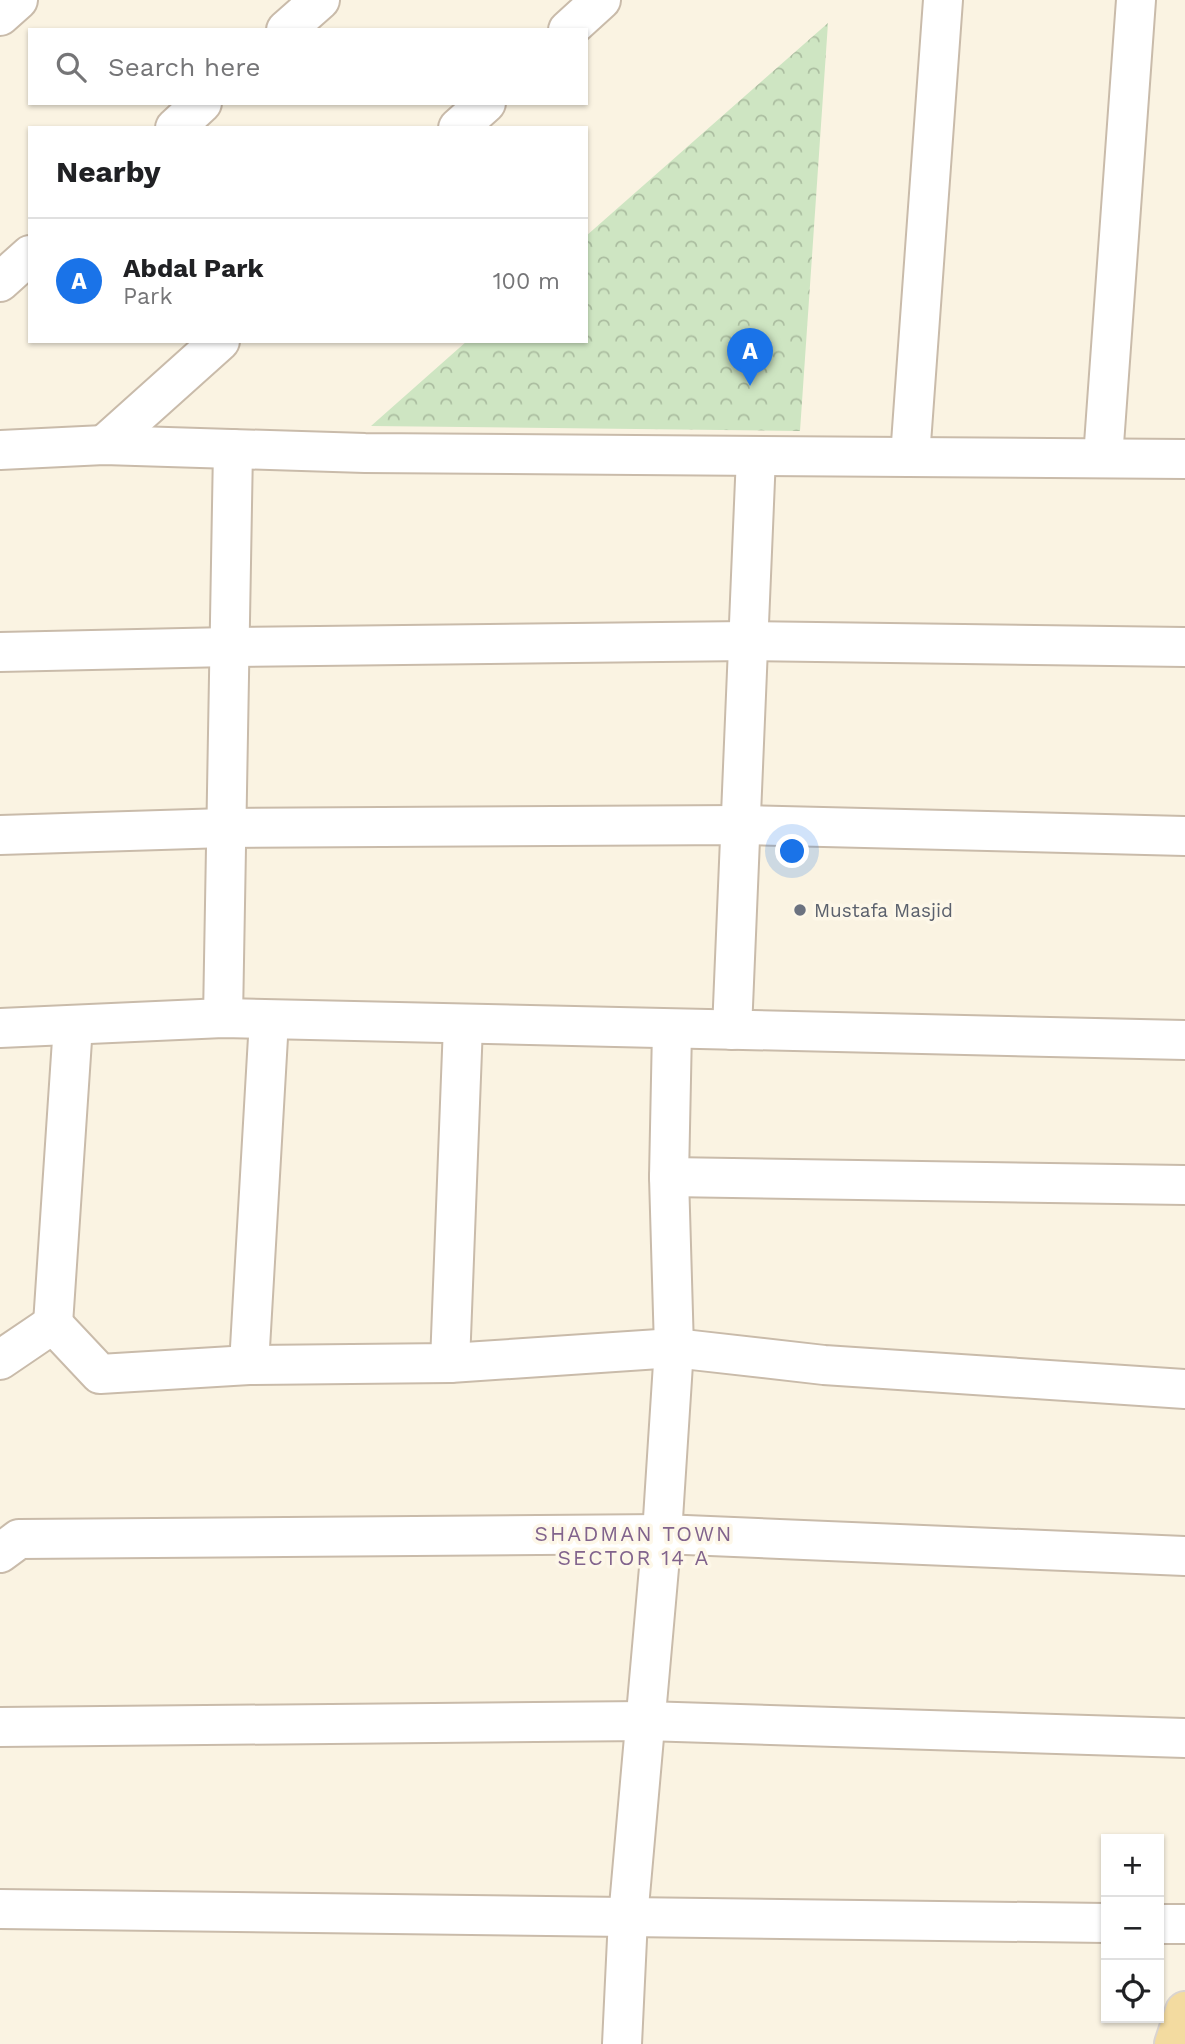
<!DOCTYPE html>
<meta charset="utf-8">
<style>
body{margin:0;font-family:"Work Sans",sans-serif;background:#f2f2f2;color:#202124}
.controls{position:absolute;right:21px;bottom:21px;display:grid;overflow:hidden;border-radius:0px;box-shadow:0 2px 5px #0004}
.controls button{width:63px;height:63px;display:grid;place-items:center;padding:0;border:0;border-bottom:2px solid #e0e0e0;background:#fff;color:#202124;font:35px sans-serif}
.you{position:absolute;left:793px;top:852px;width:24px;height:24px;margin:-18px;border:5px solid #fff;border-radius:50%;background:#1a73e8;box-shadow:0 0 0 10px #1a73e833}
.badge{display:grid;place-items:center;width:46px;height:46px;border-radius:50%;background:#1a73e8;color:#fff;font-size:23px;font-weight:700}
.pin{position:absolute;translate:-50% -58px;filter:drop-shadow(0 2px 4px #0008)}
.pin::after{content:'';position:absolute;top:37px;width:24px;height:21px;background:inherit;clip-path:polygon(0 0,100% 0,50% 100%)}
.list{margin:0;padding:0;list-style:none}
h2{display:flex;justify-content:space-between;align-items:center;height:91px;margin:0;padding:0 28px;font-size:30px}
h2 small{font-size:23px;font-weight:400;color:#757577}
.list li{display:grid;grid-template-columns:46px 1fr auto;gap:21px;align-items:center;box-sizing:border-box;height:126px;padding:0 28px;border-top:2px solid #e0e0e0}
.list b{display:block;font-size:26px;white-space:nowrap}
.list p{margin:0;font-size:23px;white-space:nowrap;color:#757577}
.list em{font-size:23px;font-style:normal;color:#757577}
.icon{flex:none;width:38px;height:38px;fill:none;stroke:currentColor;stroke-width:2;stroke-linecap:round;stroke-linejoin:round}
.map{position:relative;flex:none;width:1185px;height:2044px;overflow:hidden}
.search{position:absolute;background:#fff;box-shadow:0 2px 5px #0004;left:28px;top:28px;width:560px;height:77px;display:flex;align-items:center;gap:18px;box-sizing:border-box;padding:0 24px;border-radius:0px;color:#757577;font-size:26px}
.panel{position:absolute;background:#fff;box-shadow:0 2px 5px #0004;left:28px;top:126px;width:560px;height:217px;border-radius:0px}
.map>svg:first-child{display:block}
.park{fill:url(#park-crowns)}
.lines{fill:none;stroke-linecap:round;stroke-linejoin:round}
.minor-casing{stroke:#c9bbaa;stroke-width:42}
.major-casing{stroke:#dad4d0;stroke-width:42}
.minor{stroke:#fff;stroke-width:38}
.major{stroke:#f3dba0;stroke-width:38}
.worship-dot{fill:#6b7280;stroke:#fdf7e8;stroke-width:2.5}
.labels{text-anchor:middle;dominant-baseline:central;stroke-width:7;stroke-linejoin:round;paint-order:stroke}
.worship-label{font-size:19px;fill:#5b616d;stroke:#fdf7e8;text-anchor:start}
.neighbourhood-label{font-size:21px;letter-spacing:2px;fill:#81638c;stroke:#fdf7e8}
</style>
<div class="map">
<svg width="1185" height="2044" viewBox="0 0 1185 2044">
<defs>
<pattern id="park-crowns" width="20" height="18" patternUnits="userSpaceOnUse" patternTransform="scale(1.75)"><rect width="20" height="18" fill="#cee5c2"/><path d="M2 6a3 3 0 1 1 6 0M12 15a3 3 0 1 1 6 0" fill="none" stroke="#abbda0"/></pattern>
</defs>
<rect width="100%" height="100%" fill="#faf3e2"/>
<!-- park -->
<polygon class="park" points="828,23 800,431 371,426 467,341 586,341 586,236"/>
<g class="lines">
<defs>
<g id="minor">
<polyline points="0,16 18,0"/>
<polyline points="286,30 320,0"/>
<polyline points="568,30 601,0"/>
<polyline points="175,128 202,103"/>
<polyline points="458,128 486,103"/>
<polyline points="0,282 30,255"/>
<polyline points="104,445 220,341"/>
<polyline points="0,450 104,445 365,453 1185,459"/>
<polyline points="910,457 943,0"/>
<polyline points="1103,458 1136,0"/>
<polyline points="0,652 229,647 748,641 1185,647"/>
<polyline points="0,835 225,828 741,825 1185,836"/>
<polyline points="223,1018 233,449"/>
<polyline points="0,1028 223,1018 1185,1040"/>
<polyline points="732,1030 756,456"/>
<polyline points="669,1177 1185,1185"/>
<polyline points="53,1324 73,1025"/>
<polyline points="0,1360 53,1324 100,1374 249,1365 450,1363 674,1348 824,1365 1185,1389"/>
<polyline points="450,1363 463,1025"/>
<polyline points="249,1365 269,1020"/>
<polyline points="0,1553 19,1539 662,1534 1185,1556"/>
<polyline points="0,1727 645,1721 1185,1738"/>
<polyline points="0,1909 1106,1923"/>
<polyline points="1159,1924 1185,1924"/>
<polyline points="622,2044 628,1918 662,1534 674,1348 669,1177 672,1030"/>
</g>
<polyline id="major" points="1174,2044 1185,2011"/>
</defs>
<!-- minor casing -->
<use href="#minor" class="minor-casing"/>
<!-- major casing -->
<use href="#major" class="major-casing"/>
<!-- minor -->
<use href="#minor" class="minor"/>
<!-- major -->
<use href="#major" class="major"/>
</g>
<!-- markers -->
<circle class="worship-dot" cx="800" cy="910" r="7"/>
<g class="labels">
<!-- worship labels -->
<g class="worship-label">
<text x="814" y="910">Mustafa Masjid</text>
</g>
<!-- neighbourhood labels -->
<g class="neighbourhood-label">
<text x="634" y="1533">SHADMAN TOWN<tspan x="634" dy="24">SECTOR 14 A</tspan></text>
</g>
</g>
</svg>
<div class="controls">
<button>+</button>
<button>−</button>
<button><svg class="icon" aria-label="locate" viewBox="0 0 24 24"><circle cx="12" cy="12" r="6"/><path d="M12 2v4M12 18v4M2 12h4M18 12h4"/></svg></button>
</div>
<div class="you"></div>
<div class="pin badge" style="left:750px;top:386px">A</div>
<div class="search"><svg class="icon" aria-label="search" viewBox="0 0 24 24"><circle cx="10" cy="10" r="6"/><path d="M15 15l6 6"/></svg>Search here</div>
<section class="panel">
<h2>Nearby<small></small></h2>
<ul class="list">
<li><span class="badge">A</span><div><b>Abdal Park</b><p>Park</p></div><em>100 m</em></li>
</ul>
</section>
</div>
